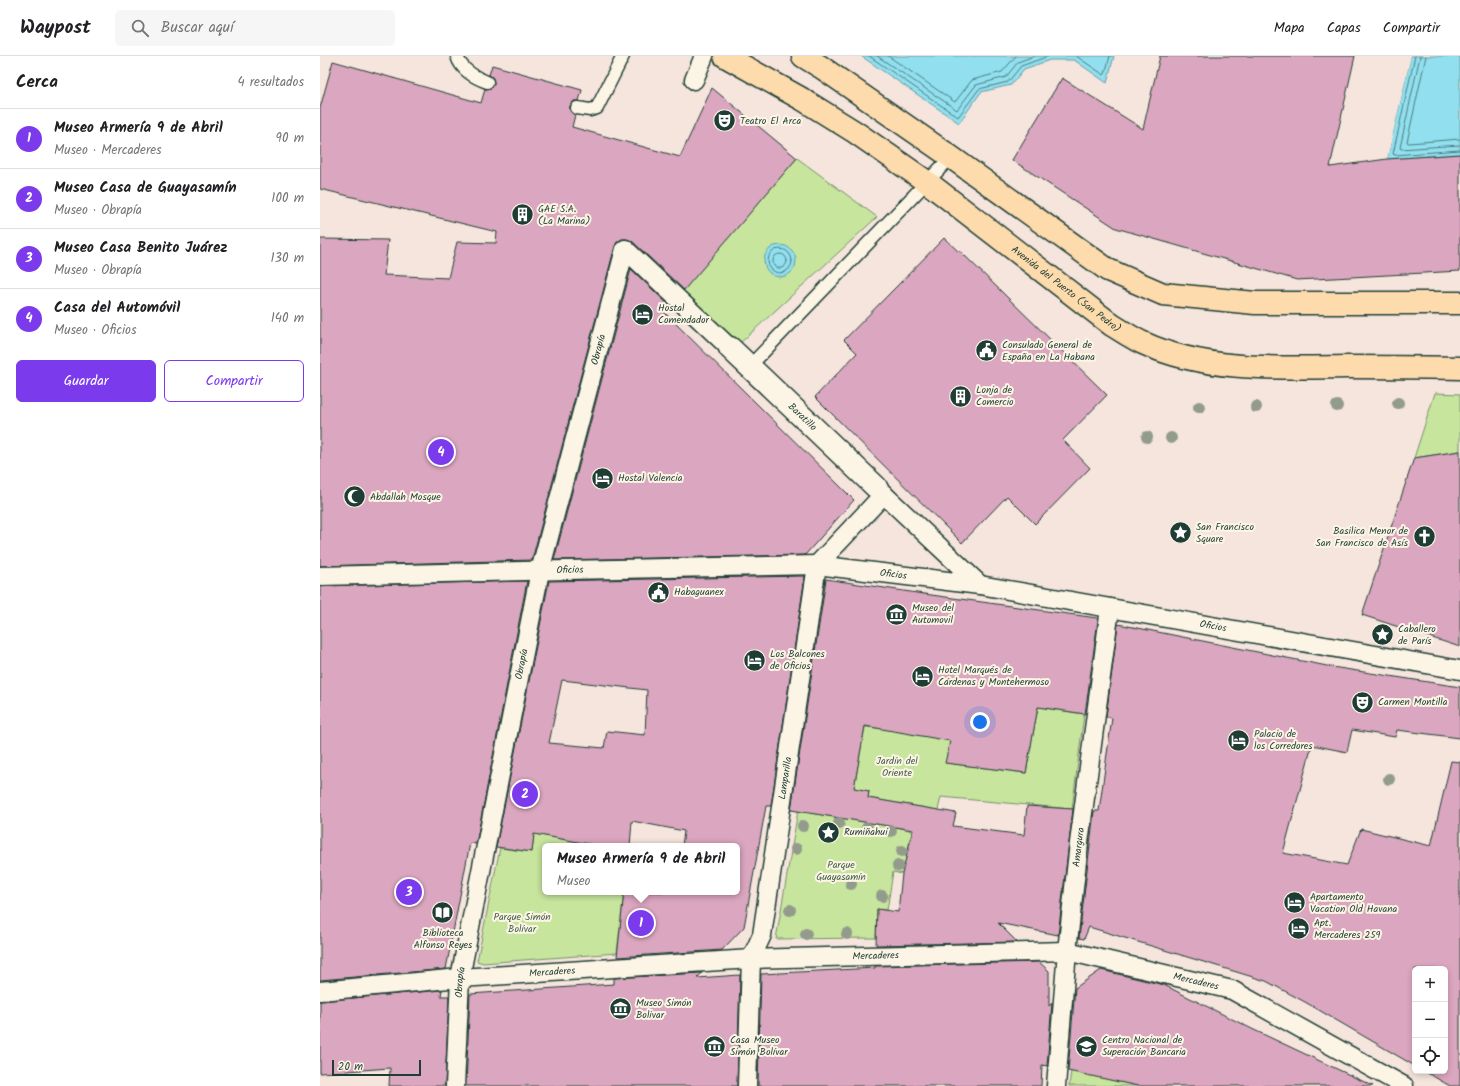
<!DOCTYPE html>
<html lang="es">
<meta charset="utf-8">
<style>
body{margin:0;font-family:Kalam,sans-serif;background:#f6f6f6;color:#202124}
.controls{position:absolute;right:12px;bottom:12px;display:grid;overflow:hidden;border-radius:6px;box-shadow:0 2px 6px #0003}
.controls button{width:36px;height:36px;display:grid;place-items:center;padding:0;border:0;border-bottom:1px solid #e0e0e0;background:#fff;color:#202124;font:20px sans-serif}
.scale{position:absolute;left:12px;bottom:10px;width:89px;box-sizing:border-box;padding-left:4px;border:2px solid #1f3d34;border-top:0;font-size:11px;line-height:14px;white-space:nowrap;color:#1f3d34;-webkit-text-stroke:3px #fcf5e5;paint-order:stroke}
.you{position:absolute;left:660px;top:666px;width:14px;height:14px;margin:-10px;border:3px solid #fff;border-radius:50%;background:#1a73e8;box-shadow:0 0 0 6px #1a73e833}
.badge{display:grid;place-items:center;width:26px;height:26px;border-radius:50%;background:#7c3aed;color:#fff;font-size:13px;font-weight:700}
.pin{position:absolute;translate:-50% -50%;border:2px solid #fff;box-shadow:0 1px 4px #0006}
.popup{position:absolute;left:222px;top:787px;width:198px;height:52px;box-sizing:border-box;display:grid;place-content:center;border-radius:6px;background:#fff;filter:drop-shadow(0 1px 3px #0005);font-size:13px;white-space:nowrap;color:#757577}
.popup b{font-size:15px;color:#202124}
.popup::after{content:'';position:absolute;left:50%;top:100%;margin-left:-8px;border:8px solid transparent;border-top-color:#fff}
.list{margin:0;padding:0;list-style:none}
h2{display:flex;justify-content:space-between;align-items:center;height:52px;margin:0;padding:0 16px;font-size:17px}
h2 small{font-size:13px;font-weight:400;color:#757577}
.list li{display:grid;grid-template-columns:26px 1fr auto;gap:12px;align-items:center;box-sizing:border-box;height:60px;padding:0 16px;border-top:1px solid #e0e0e0}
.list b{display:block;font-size:15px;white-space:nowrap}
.list p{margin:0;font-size:13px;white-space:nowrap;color:#757577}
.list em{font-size:13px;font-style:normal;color:#757577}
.actions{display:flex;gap:8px;padding:12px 16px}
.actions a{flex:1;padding:9px 0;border:1px solid #7c3aed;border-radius:6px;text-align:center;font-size:14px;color:#7c3aed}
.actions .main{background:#7c3aed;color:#fff}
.icon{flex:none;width:22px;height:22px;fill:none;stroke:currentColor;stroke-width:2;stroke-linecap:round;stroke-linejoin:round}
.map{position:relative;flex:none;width:1140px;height:1030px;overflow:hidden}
header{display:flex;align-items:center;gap:24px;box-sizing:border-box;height:56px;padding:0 20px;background:#fff;border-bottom:1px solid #e0e0e0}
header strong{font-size:19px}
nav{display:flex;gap:22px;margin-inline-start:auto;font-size:14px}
.search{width:280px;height:36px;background:#f6f6f6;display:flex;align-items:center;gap:10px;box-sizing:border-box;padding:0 14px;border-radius:6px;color:#757577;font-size:15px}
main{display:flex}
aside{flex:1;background:#fff}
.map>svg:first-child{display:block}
.green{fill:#c7e59d;stroke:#739168}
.water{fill:#91dfef;stroke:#639ea4}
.pier{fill:#f5e5dd}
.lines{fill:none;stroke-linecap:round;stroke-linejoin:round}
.shore{stroke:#4d7e7f;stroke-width:1}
.building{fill:#dba6bf;stroke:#1f3d34;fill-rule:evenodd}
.service-casing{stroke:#1f3d34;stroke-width:15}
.pedestrian-casing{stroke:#1f3d34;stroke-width:21}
.minor-casing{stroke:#1f3d34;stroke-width:25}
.primary-casing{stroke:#1f3d34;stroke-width:25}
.service{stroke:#fcf5e5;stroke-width:12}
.pedestrian{stroke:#fcf5e5;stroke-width:18}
.minor{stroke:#fcf5e5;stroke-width:22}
.primary{stroke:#fedbac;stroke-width:22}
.tree{fill:#929b8c}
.labels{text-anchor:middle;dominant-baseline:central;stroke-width:4;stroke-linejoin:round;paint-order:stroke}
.poi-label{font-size:10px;fill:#1f3d34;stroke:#fcf5e5;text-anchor:start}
.street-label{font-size:10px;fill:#1f3d34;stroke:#fcf5e5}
.park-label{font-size:10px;fill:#415f49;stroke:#fcf5e5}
</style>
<header>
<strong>Waypost</strong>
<div class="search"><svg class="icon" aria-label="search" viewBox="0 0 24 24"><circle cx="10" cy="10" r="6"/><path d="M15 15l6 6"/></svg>Buscar aquí</div>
<nav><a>Mapa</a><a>Capas</a><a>Compartir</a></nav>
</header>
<main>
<aside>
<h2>Cerca<small>4 resultados</small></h2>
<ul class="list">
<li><span class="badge">1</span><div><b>Museo Armería 9 de Abril</b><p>Museo · Mercaderes</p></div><em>90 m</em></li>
<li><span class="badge">2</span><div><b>Museo Casa de Guayasamín</b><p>Museo · Obrapía</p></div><em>100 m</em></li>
<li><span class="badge">3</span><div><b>Museo Casa Benito Juárez</b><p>Museo · Obrapía</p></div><em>130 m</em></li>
<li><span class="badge">4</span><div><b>Casa del Automóvil</b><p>Museo · Oficios</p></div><em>140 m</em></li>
</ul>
<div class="actions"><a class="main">Guardar</a><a>Compartir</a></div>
</aside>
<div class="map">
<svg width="1140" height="1030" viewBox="0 0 1140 1030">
<rect width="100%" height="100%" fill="#f5e5dd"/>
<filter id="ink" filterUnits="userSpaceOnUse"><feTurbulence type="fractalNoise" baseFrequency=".025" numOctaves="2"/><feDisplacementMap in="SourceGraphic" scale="8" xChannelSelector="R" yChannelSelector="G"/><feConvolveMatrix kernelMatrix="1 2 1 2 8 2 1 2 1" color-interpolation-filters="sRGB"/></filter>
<g filter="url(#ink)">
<!-- green -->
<g class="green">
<polygon points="477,102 557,161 419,288 363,234"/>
<polygon points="1115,337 1140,338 1140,395 1094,402"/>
<polygon points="718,651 764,658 752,753 621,741 618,754 548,742 549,735 534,732 545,671 576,674 654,666 626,707 706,717"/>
<polygon points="478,755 587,773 592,776 582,818 573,816 567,854 557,853 556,882 456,883"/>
<polygon points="214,778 280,790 225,790 225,836 304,836 297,897 163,907 157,905 180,792 212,796"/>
<polygon points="751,1015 818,1030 749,1030"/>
</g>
<!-- water -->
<g class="water">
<polygon points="541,0 794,0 787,27 754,4 730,4 704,13 691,29 661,36 639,67"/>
<polygon points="1091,0 1140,0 1140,98 1067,103"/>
<circle cx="460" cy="205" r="16"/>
</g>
<!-- pier -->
<polygon class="pier" points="1089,0 1091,0 1067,103 1065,103"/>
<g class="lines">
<!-- shore -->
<g class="shore">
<polyline points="549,0 638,61 659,33 688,26 701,10 729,0"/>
<polyline points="557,0 637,54 656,29 686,21 698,6 714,0"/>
<polyline points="568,0 635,46 652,24 682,16 696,0"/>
<polyline points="756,0 784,19 785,18 790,0"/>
<polyline points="1095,0 1073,98 1075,99 1140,94"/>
<polyline points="1100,0 1080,92 1081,93 1140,89"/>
<polyline points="1106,0 1087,86 1089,87 1140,83"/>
<circle cx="460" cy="205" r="12"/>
<circle cx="460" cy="205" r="7"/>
</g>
</g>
<!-- building -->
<g class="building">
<polygon points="840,0 1035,0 1010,111 1067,103 1140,98 1140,215 977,224 796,172 692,104 742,22 823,73"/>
<polygon points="13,5 161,47 165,33 171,32 174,28 173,22 169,19 172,9 262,34 259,45 254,45 250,50 250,55 255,59 252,71 360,101 392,32 477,102 364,234 312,185 307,183 302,183 297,186 295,190 212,504 0,510 0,183 68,184 64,219 128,222 137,186 176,187 177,176 0,133 0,52"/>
<polygon points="624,182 639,196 640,195 787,339 743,384 770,412 715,468 687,440 642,487 495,341 537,297 524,284"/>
<polygon points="311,213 350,250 344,256 534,444 485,499 234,504"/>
<polygon points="1140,395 1140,591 1042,559 1094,402"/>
<path d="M485,520L451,750H446L424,871L402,894L297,901L304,836H417V790H362L364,775L312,765L310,790H280L214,778L212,796L176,791L229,525ZM242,624L327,634L325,679L287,675L284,692L229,687Z"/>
<polygon points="506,523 597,537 777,562 778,564 765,658 718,651 706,717 625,707 630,685 545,670 534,732 549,735 548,742 636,757 633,770 704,779 707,750 753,753 738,879 678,867 697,886 556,889 557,853 578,856 582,818 593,774 471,754"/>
<polygon points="207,525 156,788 150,787 126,913 0,924 0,530"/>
<polygon points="798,568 1012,611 1140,631 1140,682 1077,674 1075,681 1032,674 1027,696 992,689 963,797 1027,809 1041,773 1111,790 1131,705 1140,706 1140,1030 1130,1030 1104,1015 1125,1015 1125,913 1095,913 1095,1010 985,946 946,925 769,871 764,883 759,882 774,755 779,755 792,662 786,661"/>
<polygon points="719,906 729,915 729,950 732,947 727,1010 722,1009 721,1030 438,1030 441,918 555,912 555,910"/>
<polygon points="781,914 844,929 932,973 1053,1030 818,1030 748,1015 755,932"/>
<polygon points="382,917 377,922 420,919 417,1030 146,1030 150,938 294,928 294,922"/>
<polygon points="122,934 121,940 129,940 125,1030 69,1030 70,1012 0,1017 0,945"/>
</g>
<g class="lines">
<defs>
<g id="service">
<path d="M137,0C141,14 154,21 167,26"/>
<polyline points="257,52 270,54 277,52 303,0"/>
<polyline points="429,311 631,101"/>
</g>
<g id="pedestrian">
<polyline points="374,24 384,0"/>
<polyline points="556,431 660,529"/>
<path id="s1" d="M0,520L245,514L497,509L660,529L1140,614"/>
<path id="s2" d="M0,935L140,922L431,903L747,895L912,934L1084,1030"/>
<path id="s3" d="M135,1030L140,922L220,515L305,193L410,292"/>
<path id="s4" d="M427,1030L431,903L442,879L497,509L564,438"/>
<path id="s5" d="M736,1030L747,895L759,787L790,552"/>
</g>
<g id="minor">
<path id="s6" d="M410,292L556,431"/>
</g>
<g id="primary">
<path id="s7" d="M405,0L482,43L535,76L607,126L792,269C802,275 812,282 823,287C886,316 960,312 1027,311C1065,311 1102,311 1140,312"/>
<polyline points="483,0 501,11 631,101 788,214 843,238 935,247 1140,247"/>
</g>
</defs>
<!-- service casing -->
<use href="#service" class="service-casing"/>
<!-- pedestrian casing -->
<use href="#pedestrian" class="pedestrian-casing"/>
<!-- minor casing -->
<use href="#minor" class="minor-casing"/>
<!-- primary casing -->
<use href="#primary" class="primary-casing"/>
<!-- service -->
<use href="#service" class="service"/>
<!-- pedestrian -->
<use href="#pedestrian" class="pedestrian"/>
<!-- minor -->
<use href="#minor" class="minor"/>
<!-- primary -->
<use href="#primary" class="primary"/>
</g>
<!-- trees -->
<g class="tree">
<circle cx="1078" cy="347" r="6"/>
<circle cx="1017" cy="350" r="6"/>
<circle cx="879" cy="351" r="6"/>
<circle cx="936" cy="351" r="6"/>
<circle cx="827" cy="381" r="6"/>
<circle cx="851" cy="382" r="6"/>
<circle cx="1069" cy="723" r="6"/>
<circle cx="519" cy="767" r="6"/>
<circle cx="483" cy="770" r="6"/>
<circle cx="547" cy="772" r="6"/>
<circle cx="571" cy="775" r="6"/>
<circle cx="476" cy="793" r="6"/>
<circle cx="582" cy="795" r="6"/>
<circle cx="578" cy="810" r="6"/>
<circle cx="531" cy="828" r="6"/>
<circle cx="562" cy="840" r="6"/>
<circle cx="470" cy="854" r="6"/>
<circle cx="486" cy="878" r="6"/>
<circle cx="527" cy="878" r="6"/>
</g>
</g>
<!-- icons -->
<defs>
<symbol id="theatre-disc" viewBox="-11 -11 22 22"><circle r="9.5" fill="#1f3d34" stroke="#fcf5e5"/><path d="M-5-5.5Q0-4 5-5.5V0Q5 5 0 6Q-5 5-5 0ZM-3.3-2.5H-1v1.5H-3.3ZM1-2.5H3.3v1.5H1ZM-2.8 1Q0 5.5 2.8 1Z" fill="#fff"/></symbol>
<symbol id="building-disc" viewBox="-11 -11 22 22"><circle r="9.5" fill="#1f3d34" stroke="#fcf5e5"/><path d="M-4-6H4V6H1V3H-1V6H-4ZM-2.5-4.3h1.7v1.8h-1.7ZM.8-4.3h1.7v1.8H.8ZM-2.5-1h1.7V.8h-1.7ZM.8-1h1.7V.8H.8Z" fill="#fff"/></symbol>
<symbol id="hotel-disc" viewBox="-11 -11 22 22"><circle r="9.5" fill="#1f3d34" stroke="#fcf5e5"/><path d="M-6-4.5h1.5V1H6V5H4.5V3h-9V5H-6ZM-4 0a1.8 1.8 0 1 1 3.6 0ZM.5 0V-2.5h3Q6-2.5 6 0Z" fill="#fff"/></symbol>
<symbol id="civic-disc" viewBox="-11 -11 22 22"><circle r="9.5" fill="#1f3d34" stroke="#fcf5e5"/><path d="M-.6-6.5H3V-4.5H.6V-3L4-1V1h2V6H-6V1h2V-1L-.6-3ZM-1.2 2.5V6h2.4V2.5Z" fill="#fff"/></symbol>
<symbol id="mosque-disc" viewBox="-11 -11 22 22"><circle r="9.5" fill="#1f3d34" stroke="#fcf5e5"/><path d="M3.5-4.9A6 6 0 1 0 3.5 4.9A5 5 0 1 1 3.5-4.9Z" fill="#fff"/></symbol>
<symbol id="sight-disc" viewBox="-11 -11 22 22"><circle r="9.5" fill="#1f3d34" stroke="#fcf5e5"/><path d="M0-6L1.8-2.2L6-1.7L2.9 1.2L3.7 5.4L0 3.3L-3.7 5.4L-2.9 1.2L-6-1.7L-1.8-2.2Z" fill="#fff"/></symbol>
<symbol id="church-disc" viewBox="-11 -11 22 22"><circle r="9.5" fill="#1f3d34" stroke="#fcf5e5"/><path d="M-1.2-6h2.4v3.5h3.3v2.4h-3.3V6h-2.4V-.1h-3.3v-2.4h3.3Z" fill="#fff"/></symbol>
<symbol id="museum-disc" viewBox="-11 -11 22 22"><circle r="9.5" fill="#1f3d34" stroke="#fcf5e5"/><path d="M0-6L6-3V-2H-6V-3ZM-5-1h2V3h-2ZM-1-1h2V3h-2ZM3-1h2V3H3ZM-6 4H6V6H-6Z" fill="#fff"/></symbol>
<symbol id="library-disc" viewBox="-11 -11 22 22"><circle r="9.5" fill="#1f3d34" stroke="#fcf5e5"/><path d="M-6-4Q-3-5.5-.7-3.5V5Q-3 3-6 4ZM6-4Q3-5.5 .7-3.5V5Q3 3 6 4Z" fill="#fff"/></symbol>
<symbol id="university-disc" viewBox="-11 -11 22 22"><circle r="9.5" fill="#1f3d34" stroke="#fcf5e5"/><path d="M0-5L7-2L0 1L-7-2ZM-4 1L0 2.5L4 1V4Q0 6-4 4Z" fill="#fff"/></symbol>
</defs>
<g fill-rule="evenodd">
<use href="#theatre-disc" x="392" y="52" width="25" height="25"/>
<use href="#building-disc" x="190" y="146" width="25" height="25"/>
<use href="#hotel-disc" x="310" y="246" width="25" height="25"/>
<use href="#civic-disc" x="654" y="282" width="25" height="25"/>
<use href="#building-disc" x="628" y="328" width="25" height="25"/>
<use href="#hotel-disc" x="270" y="410" width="25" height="25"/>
<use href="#mosque-disc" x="22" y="428" width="25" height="25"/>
<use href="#sight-disc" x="848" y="464" width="25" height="25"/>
<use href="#church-disc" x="1092" y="468" width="25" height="25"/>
<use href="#civic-disc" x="326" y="524" width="25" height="25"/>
<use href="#museum-disc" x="564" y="546" width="25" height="25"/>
<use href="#sight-disc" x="1050" y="566" width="25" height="25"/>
<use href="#hotel-disc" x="422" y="592" width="25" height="25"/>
<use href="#hotel-disc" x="590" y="608" width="25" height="25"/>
<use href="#theatre-disc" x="1030" y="634" width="25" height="25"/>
<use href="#hotel-disc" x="906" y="672" width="25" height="25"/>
<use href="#sight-disc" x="496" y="764" width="25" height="25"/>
<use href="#hotel-disc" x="962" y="834" width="25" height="25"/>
<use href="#library-disc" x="110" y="844" width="25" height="25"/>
<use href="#hotel-disc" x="966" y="860" width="25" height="25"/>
<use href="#museum-disc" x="288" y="940" width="25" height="25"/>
<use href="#museum-disc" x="382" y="978" width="25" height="25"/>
<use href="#university-disc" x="754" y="978" width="25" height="25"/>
</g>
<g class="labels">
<!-- poi labels -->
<g class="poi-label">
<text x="420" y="65">Teatro El Arca</text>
<text x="218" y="153">GAE S.A.<tspan x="218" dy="12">(La Marina)</tspan></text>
<text x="338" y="252">Hostal<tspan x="338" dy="12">Comendador</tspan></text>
<text x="682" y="289">Consulado General de<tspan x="682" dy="12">España en La Habana</tspan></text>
<text x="656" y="334">Lonja de<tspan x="656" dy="12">Comercio</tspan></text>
<text x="298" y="422">Hostal Valencia</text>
<text x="50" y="441">Abdallah Mosque</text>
<text x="876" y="471">San Francisco<tspan x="876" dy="12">Square</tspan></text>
<text x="1088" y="475" text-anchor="end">Basilica Menor de<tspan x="1088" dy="12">San Francisco de Asís</tspan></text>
<text x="354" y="536">Habaguanex</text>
<text x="592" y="552">Museo del<tspan x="592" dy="12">Automovil</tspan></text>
<text x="1078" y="573">Caballero<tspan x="1078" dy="12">de París</tspan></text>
<text x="450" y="598">Los Balcones<tspan x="450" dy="12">de Oficios</tspan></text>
<text x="618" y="614">Hotel Marqués de<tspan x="618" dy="12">Cárdenas y Montehermoso</tspan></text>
<text x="1058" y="646">Carmen Montilla</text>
<text x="934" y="678">Palacio de<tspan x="934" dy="12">los Corredores</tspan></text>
<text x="524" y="776">Rumiñahui</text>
<text x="990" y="841">Apartamento<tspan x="990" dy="12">Vacation Old Havana</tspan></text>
<text x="994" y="867">Apt.<tspan x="994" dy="12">Mercaderes 259</tspan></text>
<text x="123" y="877" text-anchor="middle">Biblioteca<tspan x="123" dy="12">Alfonso Reyes</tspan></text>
<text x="316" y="947">Museo Simón<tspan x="316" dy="12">Bolivar</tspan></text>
<text x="410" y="984">Casa Museo<tspan x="410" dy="12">Simón Bolívar</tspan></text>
<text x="782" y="984">Centro Nacional de<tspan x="782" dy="12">Superación Bancaria</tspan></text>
</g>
<!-- street labels -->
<g class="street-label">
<text stroke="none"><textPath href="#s7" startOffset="414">Avenida del Puerto (San Pedro)</textPath></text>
<text stroke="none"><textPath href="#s3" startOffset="752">Obrapía</textPath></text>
<text stroke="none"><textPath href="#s6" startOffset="100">Baratillo</textPath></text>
<text stroke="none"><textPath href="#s1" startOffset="250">Oficios</textPath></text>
<text stroke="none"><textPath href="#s1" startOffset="574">Oficios</textPath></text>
<text stroke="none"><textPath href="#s1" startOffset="898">Oficios</textPath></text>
<text stroke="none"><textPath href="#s3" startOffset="428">Obrapía</textPath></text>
<text stroke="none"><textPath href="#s4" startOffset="312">Lamparilla</textPath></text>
<text stroke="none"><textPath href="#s5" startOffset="240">Amargura</textPath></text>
<text stroke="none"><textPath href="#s2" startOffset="557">Mercaderes</textPath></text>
<text stroke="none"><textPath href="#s2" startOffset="233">Mercaderes</textPath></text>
<text stroke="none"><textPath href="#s3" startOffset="104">Obrapía</textPath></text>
<text stroke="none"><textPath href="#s2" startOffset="881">Mercaderes</textPath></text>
</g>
<!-- park labels -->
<g class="park-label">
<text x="577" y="705">Jardín del<tspan x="577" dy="12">Oriente</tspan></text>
<text x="521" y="809">Parque<tspan x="521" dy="12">Guayasamín</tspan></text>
<text x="202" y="861">Parque Simón<tspan x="202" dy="12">Bolívar</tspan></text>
</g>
</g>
</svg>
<div class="controls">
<button>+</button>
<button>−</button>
<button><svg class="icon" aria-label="locate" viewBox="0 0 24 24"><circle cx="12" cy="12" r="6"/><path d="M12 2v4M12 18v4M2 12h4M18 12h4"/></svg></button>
</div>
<div class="scale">20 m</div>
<div class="you"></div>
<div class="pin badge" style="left:321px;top:867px">1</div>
<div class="popup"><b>Museo Armería 9 de Abril</b>Museo</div>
<div class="pin badge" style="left:205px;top:738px">2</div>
<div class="pin badge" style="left:89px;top:836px">3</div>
<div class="pin badge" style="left:121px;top:396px">4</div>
</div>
</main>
